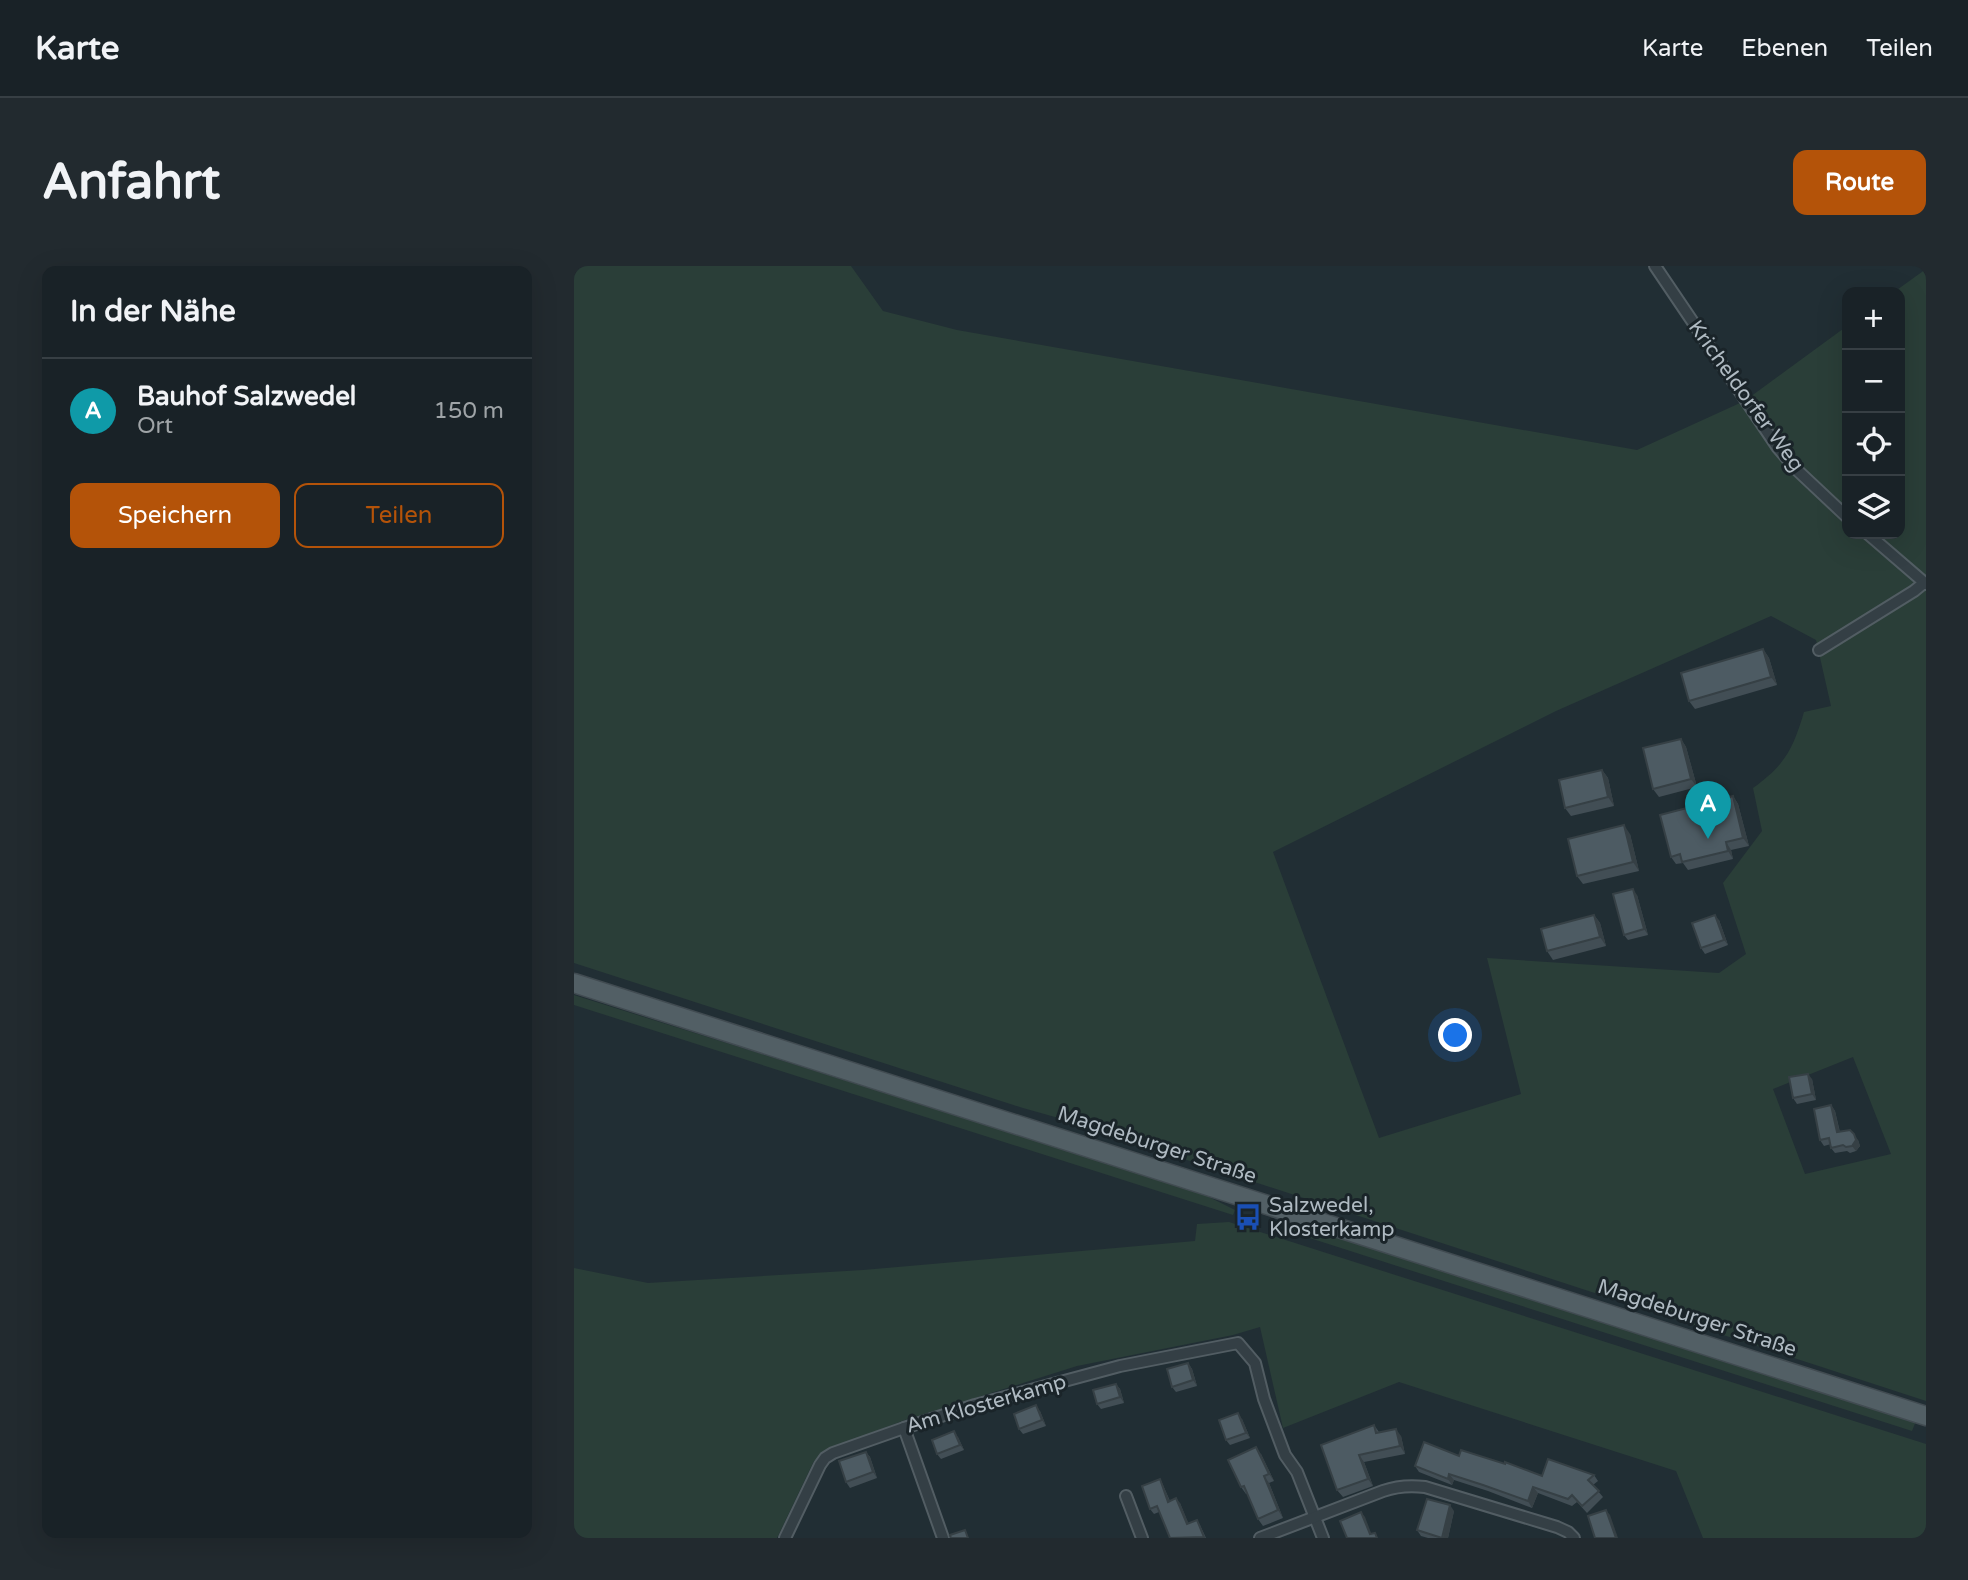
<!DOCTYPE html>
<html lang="de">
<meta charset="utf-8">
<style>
body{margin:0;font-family:"Varela Round",sans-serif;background:#222a2f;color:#f1f3f6}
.controls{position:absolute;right:21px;top:21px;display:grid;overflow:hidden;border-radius:14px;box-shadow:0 7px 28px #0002}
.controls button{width:63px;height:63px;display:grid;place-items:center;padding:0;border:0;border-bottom:2px solid #373f44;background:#192227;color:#f1f3f6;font:35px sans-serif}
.you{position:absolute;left:882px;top:770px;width:24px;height:24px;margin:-18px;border:5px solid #fff;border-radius:50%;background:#1a73e8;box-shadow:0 0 0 10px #1a73e833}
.badge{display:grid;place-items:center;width:46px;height:46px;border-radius:50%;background:#b45309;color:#fff;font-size:23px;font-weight:700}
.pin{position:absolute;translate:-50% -58px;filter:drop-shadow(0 2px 4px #0008)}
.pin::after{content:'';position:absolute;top:37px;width:24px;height:21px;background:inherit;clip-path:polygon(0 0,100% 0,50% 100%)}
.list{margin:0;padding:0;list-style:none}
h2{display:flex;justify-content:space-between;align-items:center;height:91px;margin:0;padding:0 28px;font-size:30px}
h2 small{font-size:23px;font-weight:400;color:#9fa4a7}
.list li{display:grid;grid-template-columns:46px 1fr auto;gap:21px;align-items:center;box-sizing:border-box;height:105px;padding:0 28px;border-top:2px solid #373f44}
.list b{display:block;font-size:26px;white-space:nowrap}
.list p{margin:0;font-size:23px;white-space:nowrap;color:#9fa4a7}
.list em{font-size:23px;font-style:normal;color:#9fa4a7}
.actions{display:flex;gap:14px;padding:21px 28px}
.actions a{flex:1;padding:16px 0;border:2px solid #b45309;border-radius:14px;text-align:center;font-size:24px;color:#b45309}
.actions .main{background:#b45309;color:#fff}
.icon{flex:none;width:38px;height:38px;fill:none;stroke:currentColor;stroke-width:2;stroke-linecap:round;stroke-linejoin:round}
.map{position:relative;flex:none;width:1352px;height:1272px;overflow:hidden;border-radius:14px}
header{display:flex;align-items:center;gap:42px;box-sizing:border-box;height:98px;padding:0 35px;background:#192227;border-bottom:2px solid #373f44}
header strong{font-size:33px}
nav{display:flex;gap:38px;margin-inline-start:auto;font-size:24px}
.intro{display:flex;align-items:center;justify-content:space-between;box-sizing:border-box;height:168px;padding:0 42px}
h1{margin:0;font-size:49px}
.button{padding:18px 32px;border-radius:14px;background:#b45309;color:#fff;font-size:24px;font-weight:700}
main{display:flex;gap:42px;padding:0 42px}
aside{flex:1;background:#192227;border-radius:14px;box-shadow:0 7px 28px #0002}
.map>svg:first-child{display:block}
.green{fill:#2a3e38;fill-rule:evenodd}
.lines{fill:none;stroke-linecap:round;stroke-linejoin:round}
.minor-casing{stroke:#525d63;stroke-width:14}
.primary-casing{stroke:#414b51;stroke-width:21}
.minor{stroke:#343f45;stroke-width:10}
.primary{stroke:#525f65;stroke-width:18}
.wall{fill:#424e55}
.shaded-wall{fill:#364045}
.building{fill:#4d5b63;stroke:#364045;stroke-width:2}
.labels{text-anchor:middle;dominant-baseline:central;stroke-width:6;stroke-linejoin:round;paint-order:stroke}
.street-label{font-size:21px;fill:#afbac2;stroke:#1a2429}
.poi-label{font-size:21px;fill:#afbac2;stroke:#1a2429;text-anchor:start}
</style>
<header>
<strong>Karte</strong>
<nav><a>Karte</a><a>Ebenen</a><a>Teilen</a></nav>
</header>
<div class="intro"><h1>Anfahrt</h1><a class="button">Route</a></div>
<main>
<aside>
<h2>In der Nähe<small></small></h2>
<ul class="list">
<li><span class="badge" style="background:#0f9aa8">A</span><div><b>Bauhof Salzwedel</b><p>Ort</p></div><em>150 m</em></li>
</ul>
<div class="actions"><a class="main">Speichern</a><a>Teilen</a></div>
</aside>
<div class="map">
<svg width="1352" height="1272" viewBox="0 0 1352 1272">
<rect width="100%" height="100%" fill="#212e34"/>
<!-- green -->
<g class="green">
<path d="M0,0H277L309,45L383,64L1063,184L1166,137L1210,199L1234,224L1243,216L1218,191L1176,131L1273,60V268H1326V26H1320L1352,3V1135L481,851L449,842L0,697ZM1197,350L1242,374L1257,440L1230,446C1219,483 1211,499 1179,522L1188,565L1149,617L1172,688L1145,707L913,692L947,828L805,872L699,586L982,445ZM1279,791L1317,888L1231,908L1199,823Z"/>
<polygon points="0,729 623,925 661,944 659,949 0,739"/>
<polygon points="655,956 1352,1178 1352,1272 1129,1272 1102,1205 825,1116 709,1162 686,1061 659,1069 503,1100 331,1154 258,1182 240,1195 203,1272 0,1272 0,1002 74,1017 289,1004 621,975 623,958"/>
<polygon points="727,959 1342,1155 1338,1165 717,966 718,964"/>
</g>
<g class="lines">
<defs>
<g id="minor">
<polyline points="1081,0 1204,182 1223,204 1273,251"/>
<polyline points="1294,268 1352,318"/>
<polyline points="1245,384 1340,325 1350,317"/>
<polyline points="330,1162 369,1272"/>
<polyline points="552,1230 568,1272"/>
<polyline points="211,1272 246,1199 251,1192 259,1187 330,1162 401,1139 546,1100 664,1077 681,1097 690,1133 711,1189 723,1206 749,1272"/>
<path d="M686,1272L809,1225C823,1220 835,1219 851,1221L983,1261L994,1266L1000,1272"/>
</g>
<polyline id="primary" points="0,717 1352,1150"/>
</defs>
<!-- minor casing -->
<use href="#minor" class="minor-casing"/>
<!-- primary casing -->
<use href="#primary" class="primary-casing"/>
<!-- minor -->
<use href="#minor" class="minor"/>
<!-- primary -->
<use href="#primary" class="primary"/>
</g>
<!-- wall -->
<g class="wall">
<polygon points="1189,383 1195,392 1203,419 1121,443 1115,435"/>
<polygon points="1107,473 1112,481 1123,521 1085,531 1079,523"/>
<polygon points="1028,504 1034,512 1040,540 997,550 991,542"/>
<polygon points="1159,530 1164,538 1175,580 1157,584 1159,593 1114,604 1109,597 1102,598 1097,591"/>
<polygon points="1056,568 1065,605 1009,618 1003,610"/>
<polygon points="1063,629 1074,669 1054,674 1050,669"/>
<polygon points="1020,649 1026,657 1032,680 979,694 973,685"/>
<polygon points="1145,654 1154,679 1131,688 1127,682"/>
<polygon points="1238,813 1242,834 1223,838 1219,832"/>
<polygon points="1257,839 1261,845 1266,866 1284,874 1286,880 1282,885 1276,887 1273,885 1261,887 1257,882 1257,878 1250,880 1246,874"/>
<polygon points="614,1097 618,1103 623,1120 602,1126 598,1121"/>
<polygon points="542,1118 546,1123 550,1137 527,1143 523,1138"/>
<polygon points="466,1145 472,1160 449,1168 445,1163"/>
<polygon points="668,1153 676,1172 656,1179 652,1174"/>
<polygon points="800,1159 805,1166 827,1170 831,1188 790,1196 799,1220 769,1231 763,1224"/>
<polygon points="384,1171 390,1184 367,1193 363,1188"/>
<polygon points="292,1186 296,1191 303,1212 276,1222 272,1216"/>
<polygon points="687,1188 700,1215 695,1217 709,1252 689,1260 684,1253 673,1228 672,1228 667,1221"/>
<polygon points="885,1190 968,1210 1020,1209 1024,1215 1019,1219 1029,1231 1013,1247 1003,1236 998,1240 964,1227 958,1242 914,1225 880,1214 878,1219 845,1206 841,1200"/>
<polygon points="586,1213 589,1219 596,1235 606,1237 614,1257 623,1254 626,1259 632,1272 596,1272 585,1246 580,1248 576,1243"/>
<polygon points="880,1245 874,1272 854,1272 847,1270 843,1264"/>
</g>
<!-- shaded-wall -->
<g class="shaded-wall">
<polygon points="1189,383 1195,392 1203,419 1197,411"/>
<polygon points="1107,473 1112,481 1123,521 1117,513"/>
<polygon points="1028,504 1034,512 1040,540 1034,531"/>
<polygon points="1159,530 1164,538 1175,580 1169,572"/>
<polygon points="1050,559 1056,568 1065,605 1059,596"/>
<polygon points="1152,576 1157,584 1159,593 1154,585"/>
<polygon points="1059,623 1063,629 1074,669 1070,663"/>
<polygon points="1020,649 1026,657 1032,680 1026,671"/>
<polygon points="1141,649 1145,654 1154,679 1150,674"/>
<polygon points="1234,808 1238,813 1242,834 1238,828"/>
<polygon points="1257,839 1261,845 1267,872 1263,866"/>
<polygon points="1280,868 1284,874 1286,880 1282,885 1278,880"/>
<polygon points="614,1097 618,1103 623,1120 619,1114"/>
<polygon points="542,1118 546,1123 550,1137 546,1131"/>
<polygon points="462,1139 466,1145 472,1160 468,1154"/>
<polygon points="664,1147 668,1153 676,1172 672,1167"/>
<polygon points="822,1163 827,1170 831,1188 826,1180"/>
<polygon points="380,1165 384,1171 390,1184 386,1179"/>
<polygon points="682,1181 687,1188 700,1215 695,1208"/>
<polygon points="292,1186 296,1191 303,1212 299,1206"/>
<polygon points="785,1189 790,1196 799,1220 794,1213"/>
<polygon points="875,1208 880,1214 878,1219 874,1213"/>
<polygon points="690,1210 695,1217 709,1252 704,1244"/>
<polygon points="586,1213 589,1219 598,1241 594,1236"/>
<polygon points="959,1221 964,1227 958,1242 954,1235"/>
<polygon points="602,1232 606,1237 617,1263 613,1258"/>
<polygon points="876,1239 880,1245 874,1272 869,1272"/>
<polygon points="1032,1244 1036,1249 1044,1272 1042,1272"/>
<polygon points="787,1246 791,1251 799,1272 796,1268"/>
</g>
<!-- building -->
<g class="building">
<polygon points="1189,383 1197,411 1115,435 1107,407"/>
<polygon points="1107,473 1117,513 1079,523 1069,482"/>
<polygon points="1028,504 1034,531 991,542 985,514"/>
<polygon points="1159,530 1169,572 1152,576 1154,585 1108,596 1106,588 1097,591 1086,549"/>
<polygon points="1050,559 1059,596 1003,610 994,573"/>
<polygon points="1059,623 1070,663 1050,669 1039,628"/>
<polygon points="1020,649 1026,671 973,685 967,663"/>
<polygon points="1141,649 1150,674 1127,682 1118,657"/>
<polygon points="1234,808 1238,828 1219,832 1215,811"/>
<polygon points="1257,839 1263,866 1276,864 1280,868 1282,874 1278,880 1272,881 1269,879 1257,882 1255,872 1246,874 1240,843"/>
<polygon points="614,1097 619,1114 598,1121 593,1103"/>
<polygon points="542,1118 546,1131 523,1138 519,1124"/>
<polygon points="462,1139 468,1154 445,1163 440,1148"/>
<polygon points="664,1147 672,1167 652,1174 645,1154"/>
<polygon points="800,1159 802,1167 822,1163 826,1180 785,1189 794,1213 763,1224 747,1179"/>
<polygon points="380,1165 386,1179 363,1188 358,1174"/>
<polygon points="850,1176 885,1190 887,1184 931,1198 931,1196 968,1210 974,1193 1020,1209 1014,1214 1025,1225 1008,1240 998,1229 994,1233 959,1221 954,1235 909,1219 875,1208 874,1213 841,1200"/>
<polygon points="682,1181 695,1208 690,1210 704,1244 684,1253 670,1220 667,1221 654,1194"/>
<polygon points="292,1186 299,1206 272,1216 265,1195"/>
<polygon points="586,1213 594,1236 602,1232 613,1258 623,1254 630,1271 596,1272 583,1240 576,1243 568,1220"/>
<polygon points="853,1233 876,1239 868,1272 843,1264"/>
<polygon points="1032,1244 1042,1272 1021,1272 1014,1250"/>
<polygon points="787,1246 796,1268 801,1267 803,1272 773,1272 766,1255"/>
<polygon points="391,1264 394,1272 377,1272 376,1269"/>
</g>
<!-- icons -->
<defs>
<symbol id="bus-bare" viewBox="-9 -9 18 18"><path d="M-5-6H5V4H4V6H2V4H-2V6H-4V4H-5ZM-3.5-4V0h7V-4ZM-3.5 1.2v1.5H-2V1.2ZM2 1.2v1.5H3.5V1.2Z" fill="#1a4fb4" stroke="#1a2429" stroke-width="2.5" paint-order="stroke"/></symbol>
</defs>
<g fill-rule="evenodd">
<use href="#bus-bare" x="655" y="932" width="38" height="38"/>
</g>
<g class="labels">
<!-- street labels -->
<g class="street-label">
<text transform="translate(1172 130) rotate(54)">Kricheldorfer Weg</text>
<text transform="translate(583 879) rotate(18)">Magdeburger Straße</text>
<text transform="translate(1123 1052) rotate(18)">Magdeburger Straße</text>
<text transform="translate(412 1138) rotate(-16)">Am Klosterkamp</text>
</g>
<!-- poi labels -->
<g class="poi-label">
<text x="695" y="939">Salzwedel,<tspan x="695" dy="24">Klosterkamp</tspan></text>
</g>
</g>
</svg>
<div class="controls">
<button>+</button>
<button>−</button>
<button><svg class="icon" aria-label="locate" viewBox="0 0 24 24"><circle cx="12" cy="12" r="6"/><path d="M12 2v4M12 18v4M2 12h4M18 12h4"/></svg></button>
<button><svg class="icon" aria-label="layers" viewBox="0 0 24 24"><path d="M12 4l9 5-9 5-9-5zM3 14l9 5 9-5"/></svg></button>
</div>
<div class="you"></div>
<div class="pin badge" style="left:1134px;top:573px;background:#0f9aa8">A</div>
</div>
</main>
